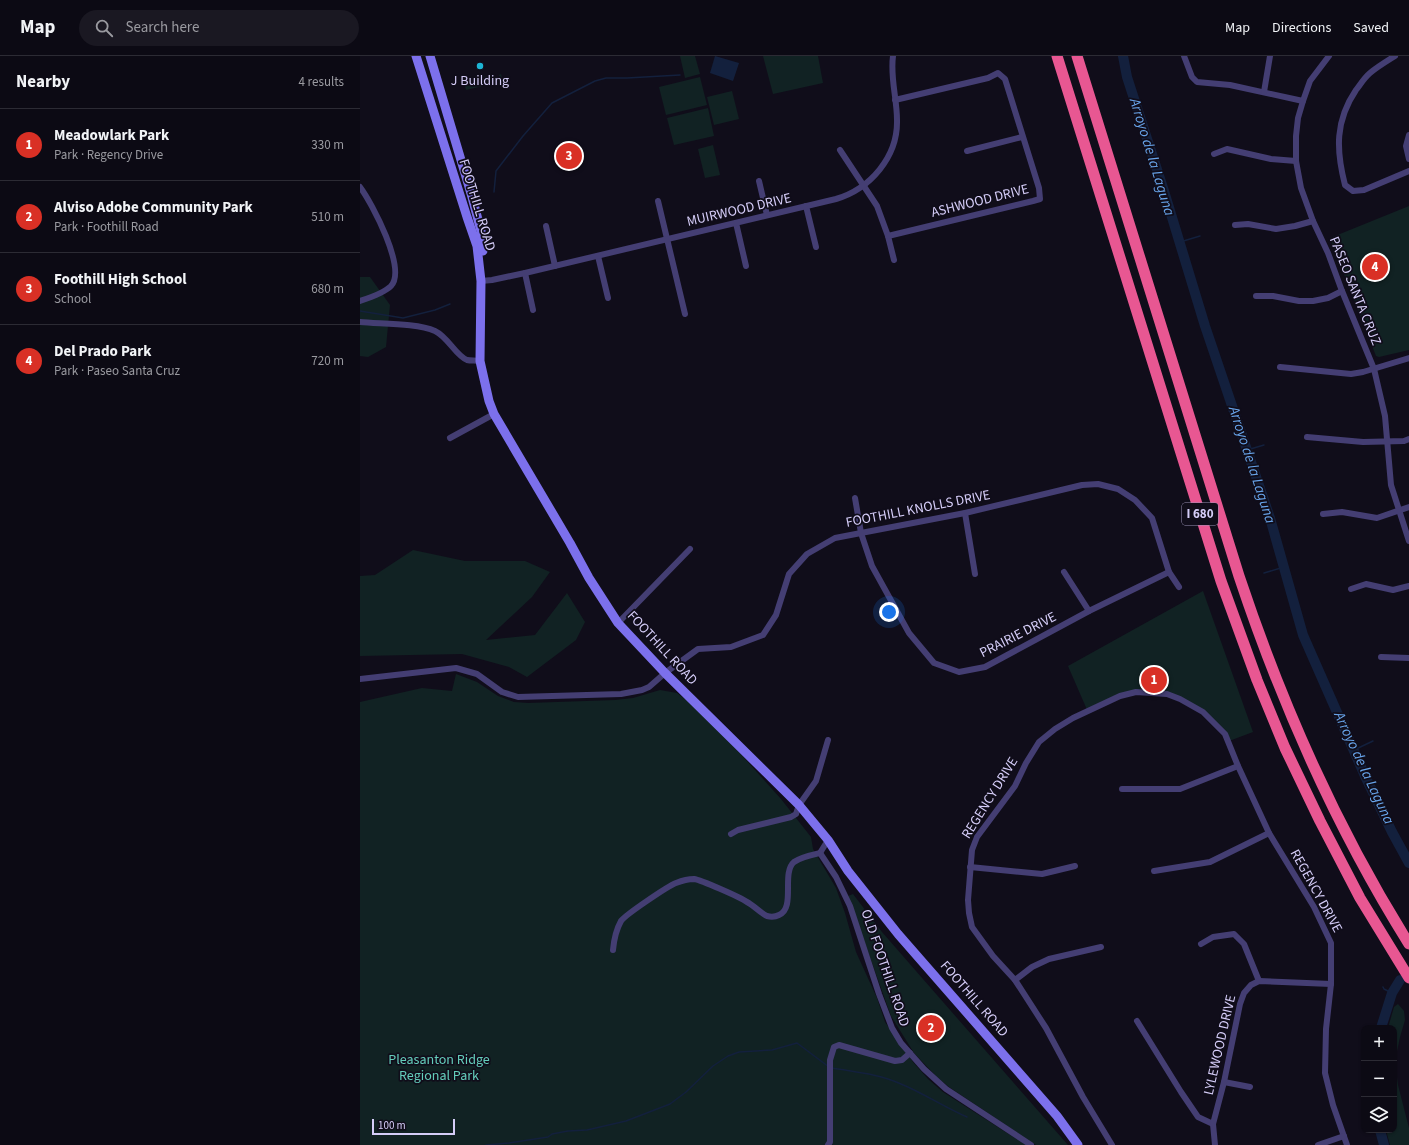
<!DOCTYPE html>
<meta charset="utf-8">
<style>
body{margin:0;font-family:"Source Sans 3",sans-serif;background:#1a1822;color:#f1f3f6}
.controls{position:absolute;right:12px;bottom:12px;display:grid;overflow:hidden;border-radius:8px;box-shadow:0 1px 3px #0004}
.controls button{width:36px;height:36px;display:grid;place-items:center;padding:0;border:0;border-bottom:1px solid #2c2b34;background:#0c0a14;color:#f1f3f6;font:20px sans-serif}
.scale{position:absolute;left:12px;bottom:10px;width:83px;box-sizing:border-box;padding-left:4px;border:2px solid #d5cdf8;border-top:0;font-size:11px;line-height:14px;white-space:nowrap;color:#d5cdf8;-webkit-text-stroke:3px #100d1a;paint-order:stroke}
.you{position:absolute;left:529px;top:556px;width:14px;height:14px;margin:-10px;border:3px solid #fff;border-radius:50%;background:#1a73e8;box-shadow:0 0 0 6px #1a73e833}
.badge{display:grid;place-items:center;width:26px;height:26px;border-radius:50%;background:#d93025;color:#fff;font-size:13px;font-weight:700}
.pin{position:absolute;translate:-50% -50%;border:2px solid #fff;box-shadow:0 1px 4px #0006}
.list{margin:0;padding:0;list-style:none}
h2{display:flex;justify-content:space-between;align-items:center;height:52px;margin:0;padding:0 16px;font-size:17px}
h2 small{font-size:13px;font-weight:400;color:#9a9aa0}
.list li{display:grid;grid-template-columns:26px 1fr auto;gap:12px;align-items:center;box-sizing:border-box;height:72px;padding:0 16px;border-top:1px solid #2c2b34}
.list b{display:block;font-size:15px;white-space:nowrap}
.list p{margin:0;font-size:13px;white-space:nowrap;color:#9a9aa0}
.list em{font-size:13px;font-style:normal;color:#9a9aa0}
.icon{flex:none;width:22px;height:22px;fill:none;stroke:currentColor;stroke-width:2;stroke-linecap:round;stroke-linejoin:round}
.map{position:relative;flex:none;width:1049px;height:1089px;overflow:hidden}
header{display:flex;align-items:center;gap:24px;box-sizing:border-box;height:56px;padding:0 20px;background:#0c0a14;border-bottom:1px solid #2c2b34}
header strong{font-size:19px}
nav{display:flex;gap:22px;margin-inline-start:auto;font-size:14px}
.search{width:280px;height:36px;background:#1a1822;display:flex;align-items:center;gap:10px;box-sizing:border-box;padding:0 14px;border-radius:22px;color:#9a9aa0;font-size:15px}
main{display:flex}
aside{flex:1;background:#0c0a14}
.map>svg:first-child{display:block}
.green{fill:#112223}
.water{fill:#13203d}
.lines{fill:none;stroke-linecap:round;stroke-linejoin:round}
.stream{stroke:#13203d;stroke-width:1.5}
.river{stroke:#13203d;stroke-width:10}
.minor{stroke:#443e73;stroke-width:6}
.secondary{stroke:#7c70ec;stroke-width:9}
.motorway{stroke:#e85792;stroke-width:11}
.poi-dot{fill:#1db4d4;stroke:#100d1a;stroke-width:1.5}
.labels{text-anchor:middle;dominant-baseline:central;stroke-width:3.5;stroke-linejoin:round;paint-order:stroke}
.shield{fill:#100d1a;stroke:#9a93b5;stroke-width:1}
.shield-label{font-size:13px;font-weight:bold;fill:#d5cdf8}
.poi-label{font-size:14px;fill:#d5cdf8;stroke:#100d1a}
.street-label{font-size:14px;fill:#d5cdf8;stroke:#100d1a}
.park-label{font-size:14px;fill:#64cdbb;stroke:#100d1a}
.water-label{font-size:15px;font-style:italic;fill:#68a4ea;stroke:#100d1a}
</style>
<header>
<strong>Map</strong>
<div class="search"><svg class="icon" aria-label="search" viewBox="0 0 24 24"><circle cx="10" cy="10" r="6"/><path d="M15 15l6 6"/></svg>Search here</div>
<nav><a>Map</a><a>Directions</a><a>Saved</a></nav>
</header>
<main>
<aside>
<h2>Nearby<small>4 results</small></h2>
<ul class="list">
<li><span class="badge">1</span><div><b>Meadowlark Park</b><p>Park · Regency Drive</p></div><em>330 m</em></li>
<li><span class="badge">2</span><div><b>Alviso Adobe Community Park</b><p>Park · Foothill Road</p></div><em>510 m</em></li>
<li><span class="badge">3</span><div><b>Foothill High School</b><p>School</p></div><em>680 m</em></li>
<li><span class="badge">4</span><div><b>Del Prado Park</b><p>Park · Paseo Santa Cruz</p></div><em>720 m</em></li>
</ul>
</aside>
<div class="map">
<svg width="1049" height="1089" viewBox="0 0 1049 1089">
<rect width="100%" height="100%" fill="#100d1a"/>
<!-- green -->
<g class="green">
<polygon points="320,0 335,0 340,18 325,22"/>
<polygon points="403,0 458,0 463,27 413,38"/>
<polygon points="141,18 143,26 125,30 123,21 131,19 132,24 140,22 139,19"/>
<polygon points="340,21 347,49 306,59 299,31"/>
<polygon points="121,22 123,30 106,34 104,27 105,27 106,30 114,28 113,24"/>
<polygon points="372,35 379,63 354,69 347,41"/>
<polygon points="348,52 354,80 314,89 307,62"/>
<polygon points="353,89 360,119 345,122 338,93"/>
<polygon points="1049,150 1049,294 1019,301 1016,300 970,182"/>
<polygon points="0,221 10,221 30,249 26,291 8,301 0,300"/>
<polygon points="53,494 105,505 165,505 190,516 172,541 126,584 175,579 207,537 225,566 216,584 167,621 149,611 102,598 0,600 0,520 15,519"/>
<polygon points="843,535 893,676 869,685 850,661 809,640 780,638 758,642 728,656 708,610"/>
<polygon points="96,618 117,626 138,640 154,646 168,647 255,644 273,642 300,634 317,637 329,646 371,687 421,743 451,781 453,793 476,832 485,857 496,896 517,942 525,966 553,1006 568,1023 583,1036 666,1089 0,1089 0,646 62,632 92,635"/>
<polygon points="493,838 522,876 556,915 708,1089 676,1089 589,1031 577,1021 554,997 531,960 488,840"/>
<polygon points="1038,948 1044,955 1045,964 1040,981 1035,1005 1038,1029 1049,1072 1049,1089 1030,1089 1026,1074 1034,1074 1034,972 1028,972 1034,951"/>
</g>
<!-- water -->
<polygon class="water" points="355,0 379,7 373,25 350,17"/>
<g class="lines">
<!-- stream -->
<g class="stream">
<polyline points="134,136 136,115 163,80 192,47 235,25 246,22 267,22 320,19"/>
<polyline points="820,186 840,180"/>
<polyline points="0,255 43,262 75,254 90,248"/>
<polyline points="887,394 904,389"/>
<polyline points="904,517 924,511"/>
<polyline points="994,694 1013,685"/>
<polyline points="1023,931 1024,933 1032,937"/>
<polyline points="1002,995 1004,995"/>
<path d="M472,1012C495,1016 519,1018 541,1028C563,1037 584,1051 607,1061"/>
<polyline points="126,1089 149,1087 188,1081 192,1078 208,1075 227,1074 266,1065 310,1048 326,1036 353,1010 368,1000 379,996 412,994 437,987 469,1011"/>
</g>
<!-- river -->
<g class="river">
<polyline points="763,0 767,21 804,135 845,270 910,462 943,579 1005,720 1032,776 1049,807"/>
<polyline points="1021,972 1032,937 1040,924"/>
<polyline points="1020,1074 1024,1089"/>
</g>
<!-- minor -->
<g class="minor">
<polyline points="824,0 832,21 837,26 870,29 943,45"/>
<polyline points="969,0 950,25 943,45 938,62 936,80 936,105 941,132 953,165 968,197 982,235 1014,313 1025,360 1031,429 1049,485"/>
<path d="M1035,0C1027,5 1017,11 1010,17C1004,22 1000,29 996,34C975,65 976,94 985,129L993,135L1004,134L1049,115"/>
<polyline points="904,36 910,0"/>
<polyline points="1049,79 1046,90 1049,103"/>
<polyline points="480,94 517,150 528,180 534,204"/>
<polyline points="607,95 662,81"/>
<polyline points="854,98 867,93 911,103 936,105"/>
<polyline points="399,125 407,159"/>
<path d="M0,131C12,147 47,213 31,230C24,237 9,242 0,245"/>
<polyline points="298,145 325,258"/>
<polyline points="446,150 456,191"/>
<polyline points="376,167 386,210"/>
<polyline points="875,169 888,168 916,173 935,170 953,165"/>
<polyline points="186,170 195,210"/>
<polyline points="528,180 673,145 680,143 679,132 645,23 638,17 628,22 535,44"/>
<polyline points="238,200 248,242"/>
<polyline points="165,217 173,254"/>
<path d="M121,225L132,224L165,217L476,143C510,133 538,101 537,64C537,42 530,22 533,0"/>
<polyline points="896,240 913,240 939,245 953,245 968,242 982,235"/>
<path d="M0,266C20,268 57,267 75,275C88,281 96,300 107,304C111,305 116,304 120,305"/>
<polyline points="920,311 991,318 1003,316 1049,302"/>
<polyline points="947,381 1003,386 1044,385 1049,383"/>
<polyline points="90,382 134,358"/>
<polyline points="495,442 501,477 512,510 549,577 574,607 599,616 625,611 729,555 809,516"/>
<polyline points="605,457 615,518"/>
<polyline points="963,458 982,456 1017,462 1049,451"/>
<polyline points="704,516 729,555"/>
<polyline points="991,533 1006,528 1033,534 1049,530"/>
<polyline points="258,567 330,493"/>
<polyline points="1021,601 1049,602"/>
<polyline points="0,623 96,612 117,618 142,636 158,641 261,638 282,634 289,631 305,617 338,593 371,591 403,579 416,559 429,518 447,498 475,482 605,457 722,429 738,428 758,433 775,444 792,462 809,516 819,531"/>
<polyline points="762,733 820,733 878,710"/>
<polyline points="371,778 378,774 431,761 436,758 439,749 456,725 468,684"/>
<polyline points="460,797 476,821 490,850 519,938 532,972 541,987 564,1013 586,1033 671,1089"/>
<polyline points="460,797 468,784"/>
<polyline points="610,811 682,818 715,810"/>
<polyline points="794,815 850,806 909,777"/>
<polyline points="841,888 853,881 874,878 884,888 899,925"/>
<path d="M253,894C254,883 256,874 261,865C265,859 308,830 316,827C321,825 328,823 334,823C341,824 380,841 387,846C393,849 402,858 407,860C411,861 415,861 419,859C436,852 421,817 434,806C441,801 451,799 460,797"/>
<polyline points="655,924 672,911 689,903 741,891"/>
<polyline points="777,965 821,1036 838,1061 853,1068"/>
<polyline points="864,1026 890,1031"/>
<polyline points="468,1089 470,1086 470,1004 474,991 479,989 535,1005 542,1004 550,997"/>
<polyline points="752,1089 723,1041 686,972 655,924 633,900 612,871 609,857 608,844 612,794 617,781 655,730 666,707 679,686 695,673 713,662 760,640 776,636 807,638 820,643 843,656 865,678 878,710 909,777 954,851 971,887 971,928 966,973 965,1017 973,1049 987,1089"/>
<polyline points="855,1089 853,1068 864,1026 880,948 884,937 891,929 899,925 971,928"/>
<polyline points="958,1089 984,1080"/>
</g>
<!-- secondary -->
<g class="secondary">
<polyline points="56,0 107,161 117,190 121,225 120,305 129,345 134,358 210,487 229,522 258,567 305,617 439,749 468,784 488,815 538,878 697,1060 718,1089"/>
<polyline points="70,0 112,141 121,175 123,195"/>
</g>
<!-- motorway -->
<g class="motorway">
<polyline points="697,0 861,525 897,624 925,692 960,765 1000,842 1049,922"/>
<path d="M717,0L879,520C922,649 977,773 1049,888"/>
</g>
</g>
<!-- markers -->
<circle class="poi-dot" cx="120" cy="10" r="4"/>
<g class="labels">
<!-- shield labels -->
<rect class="shield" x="822" y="447" width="36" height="22" rx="3"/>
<g class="shield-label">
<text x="840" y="458">I 680</text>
</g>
<!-- poi labels -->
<g class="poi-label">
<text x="120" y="25">J Building</text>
</g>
<!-- street labels -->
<g class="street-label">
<text transform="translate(620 145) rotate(-14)">ASHWOOD DRIVE</text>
<text transform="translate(117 149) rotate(73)">FOOTHILL ROAD</text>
<text transform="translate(379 154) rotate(-13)">MUIRWOOD DRIVE</text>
<text transform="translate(995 235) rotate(68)">PASEO SANTA CRUZ</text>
<text transform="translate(558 453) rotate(-11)">FOOTHILL KNOLLS DRIVE</text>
<text transform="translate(658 579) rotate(-27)">PRAIRIE DRIVE</text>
<text transform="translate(302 592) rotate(47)">FOOTHILL ROAD</text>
<text transform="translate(630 742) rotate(-58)">REGENCY DRIVE</text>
<text transform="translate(956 835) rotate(61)">REGENCY DRIVE</text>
<text transform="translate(525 912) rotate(71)">OLD FOOTHILL ROAD</text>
<text transform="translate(614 943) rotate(49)">FOOTHILL ROAD</text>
<text transform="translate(860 989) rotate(-77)">LYLEWOOD DRIVE</text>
</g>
<!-- park labels -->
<g class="park-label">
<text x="79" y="1004">Pleasanton Ridge<tspan x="79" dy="16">Regional Park</tspan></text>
</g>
<!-- water labels -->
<g class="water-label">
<text transform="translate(792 101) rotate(73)">Arroyo de la Laguna</text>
<text transform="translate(892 409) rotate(72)">Arroyo de la Laguna</text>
<text transform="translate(1004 712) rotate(65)">Arroyo de la Laguna</text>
</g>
</g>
</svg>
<div class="controls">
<button>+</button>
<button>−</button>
<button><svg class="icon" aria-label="layers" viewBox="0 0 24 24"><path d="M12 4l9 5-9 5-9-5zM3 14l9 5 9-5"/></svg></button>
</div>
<div class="scale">100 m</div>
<div class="you"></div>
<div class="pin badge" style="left:794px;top:624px">1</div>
<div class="pin badge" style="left:571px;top:972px">2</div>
<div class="pin badge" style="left:209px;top:100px">3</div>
<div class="pin badge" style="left:1015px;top:211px">4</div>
</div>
</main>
